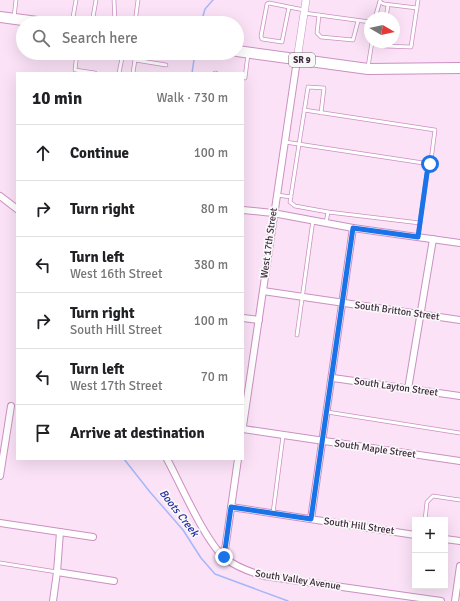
<!DOCTYPE html>
<meta charset="utf-8">
<style>
body{margin:0;font-family:Signika,sans-serif;background:#f2f2f2;color:#202124}
.controls{position:absolute;right:12px;bottom:12px;display:grid;overflow:hidden;border-radius:0px;box-shadow:0 4px 16px #0002}
.controls button{width:36px;height:36px;display:grid;place-items:center;padding:0;border:0;border-bottom:1px solid #e0e0e0;background:#fff;color:#202124;font:20px sans-serif}
.compass{position:absolute;left:364px;top:12px;width:36px;height:36px;border-radius:50%;background:#fff;box-shadow:0 4px 16px #0002;rotate:99deg}
.stop{position:absolute;width:12px;height:12px;margin:-9px;border:3px solid #1a73e8;border-radius:50%;background:#fff}
.stop.end{background:#1a73e8;border-color:#fff;box-shadow:0 1px 4px #0008}
.list{margin:0;padding:0;list-style:none}
h2{display:flex;justify-content:space-between;align-items:center;height:52px;margin:0;padding:0 16px;font-size:17px}
h2 small{font-size:13px;font-weight:400;color:#757577}
.list li{display:grid;grid-template-columns:26px 1fr auto;gap:12px;align-items:center;box-sizing:border-box;height:56px;padding:0 16px;border-top:1px solid #e0e0e0}
.list b{display:block;font-size:15px;white-space:nowrap}
.list p{margin:0;font-size:13px;white-space:nowrap;color:#757577}
.list em{font-size:13px;font-style:normal;color:#757577}
.icon{flex:none;width:22px;height:22px;fill:none;stroke:currentColor;stroke-width:2;stroke-linecap:round;stroke-linejoin:round}
.map{position:relative;flex:none;width:460px;height:601px;overflow:hidden}
.search{position:absolute;background:#fff;box-shadow:0 4px 16px #0002;left:16px;top:16px;width:228px;height:44px;display:flex;align-items:center;gap:10px;box-sizing:border-box;padding:0 14px;border-radius:22px;color:#757577;font-size:15px}
.panel{position:absolute;background:#fff;box-shadow:0 4px 16px #0002;left:16px;top:72px;width:228px;height:388px;border-radius:0px}
.map>svg:first-child{display:block}
.lines{fill:none;stroke-linecap:round;stroke-linejoin:round}
.stream{stroke:#a5b7f8;stroke-width:1.5}
.service-casing{stroke:#ca91c1;stroke-width:4.5}
.minor-casing{stroke:#ca91c1;stroke-width:8}
.tertiary-casing{stroke:#ca91c1;stroke-width:8}
.trunk-casing{stroke:#ca91c1;stroke-width:12}
.service{stroke:#fff;stroke-width:3}
.minor{stroke:#fff;stroke-width:6}
.tertiary{stroke:#fff;stroke-width:7}
.trunk{stroke:#fff;stroke-width:10}
.route{stroke:#1a73e8;stroke-width:5}
.labels{text-anchor:middle;dominant-baseline:central;stroke-width:3.5;stroke-linejoin:round;paint-order:stroke}
.shield{fill:#f8f8f8;stroke:#766674;stroke-width:1}
.shield-label{font-size:9px;font-weight:bold;fill:#3e273b}
.street-label{font-size:10px;fill:#3e273b;stroke:#f8f8f8}
.water-label{font-size:11px;font-style:italic;fill:#272aa2;stroke:#f8f8f8}
</style>
<div class="map">
<svg width="460" height="601" viewBox="0 0 460 601">
<rect width="100%" height="100%" fill="#fbe2f7"/>
<g class="lines">
<!-- stream -->
<g class="stream">
<polyline points="201,23 205,9 213,0"/>
<polyline points="192,73 195,53"/>
<polyline points="124,459 150,492 183,530 201,558 215,574 288,601"/>
</g>
<defs>
<g id="service">
<polyline points="114,0 115,23"/>
<polyline points="380,2 384,4 417,8"/>
<polyline points="289,7 282,42 262,39 261,36 267,4 269,3 304,10"/>
<polyline points="304,13 370,22"/>
<polyline points="319,15 317,33 321,37 353,40 358,21"/>
<polyline points="14,17 16,0"/>
<polyline points="375,18 380,1"/>
<polyline points="386,18 388,5"/>
<polyline points="72,23 76,0"/>
<polyline points="92,23 96,0"/>
<polyline points="135,23 138,0"/>
<polyline points="383,42 385,46 411,47 418,0"/>
<polyline points="77,53 75,70 95,73"/>
<polyline points="135,60 166,65"/>
<polyline points="368,67 372,42"/>
<polyline points="119,73 123,53"/>
<polyline points="133,73 136,53"/>
<polyline points="215,73 216,73"/>
<polyline points="243,77 245,78 248,54"/>
<polyline points="304,110 435,130 431,160 427,173 418,237"/>
<polyline points="321,113 324,88 308,87 290,202 295,206 328,212 326,223"/>
<polyline points="285,142 430,164"/>
<polyline points="277,195 291,197"/>
<polyline points="328,212 420,223"/>
<polyline points="297,335 313,220"/>
<polyline points="327,412 460,433"/>
<polyline points="273,513 283,436"/>
<polyline points="425,520 427,502 433,496 460,500"/>
<polyline points="0,563 57,572"/>
</g>
<g id="minor">
<polyline points="0,196 17,209"/>
<polyline points="243,210 273,213 353,228 460,243"/>
<polyline points="263,291 460,320"/>
<polyline points="243,318 259,320"/>
<polyline points="333,378 460,396"/>
<polyline points="408,389 433,239"/>
<polyline points="243,426 297,60"/>
<polyline points="243,429 460,461"/>
<path d="M167,459C180,483 206,543 225,558C236,567 250,572 264,576L441,601"/>
<polyline points="0,476 11,406"/>
<polyline points="231,507 415,535"/>
<polyline points="311,519 353,228"/>
<polyline points="0,523 93,537"/>
<polyline points="445,539 460,541"/>
<polyline points="224,557 238,459"/>
<polyline points="57,572 114,581"/>
<polyline points="53,601 57,572 60,532"/>
<polyline points="455,601 460,566"/>
</g>
<polyline id="tertiary" points="297,60 306,0"/>
<g id="trunk">
<polyline points="0,17 45,23"/>
<polyline points="237,51 368,69 460,68"/>
</g>
</defs>
<!-- service casing -->
<use href="#service" class="service-casing"/>
<!-- minor casing -->
<use href="#minor" class="minor-casing"/>
<!-- tertiary casing -->
<use href="#tertiary" class="tertiary-casing"/>
<!-- trunk casing -->
<use href="#trunk" class="trunk-casing"/>
<!-- service -->
<use href="#service" class="service"/>
<!-- minor -->
<use href="#minor" class="minor"/>
<!-- tertiary -->
<use href="#tertiary" class="tertiary"/>
<!-- trunk -->
<use href="#trunk" class="trunk"/>
</g>
<g class="lines">
<!-- route -->
<polyline class="route" points="224,557 231,507 311,519 353,228 418,237 427,173 430,164"/>
</g>
<g class="labels">
<!-- shield labels -->
<rect class="shield" x="289" y="53" width="26" height="14" rx="3"/>
<g class="shield-label">
<text x="302" y="60">SR 9</text>
</g>
<!-- street labels -->
<g class="street-label">
<text transform="translate(269 243) rotate(-82)">West 17th Street</text>
<text transform="translate(397 311) rotate(8)">South Britton Street</text>
<text transform="translate(396 387) rotate(8)">South Layton Street</text>
<text transform="translate(375 449) rotate(8)">South Maple Street</text>
<text transform="translate(359 526) rotate(8)">South Hill Street</text>
<text transform="translate(298 580) rotate(9)">South Valley Avenue</text>
</g>
<!-- water labels -->
<g class="water-label">
<text transform="translate(179 513) rotate(52)">Boots Creek</text>
</g>
</g>
</svg>
<div class="controls">
<button>+</button>
<button>−</button>
</div>
<svg class="compass" viewBox="-18 -18 36 36"><path d="M0-13l5 13h-10z" fill="#e53935"/><path d="M0 13l5-13h-10z" fill="#757577"/></svg>
<div class="stop" style="left:430px;top:164px"></div>
<div class="stop end" style="left:224px;top:557px"></div>
<div class="search"><svg class="icon" aria-label="search" viewBox="0 0 24 24"><circle cx="10" cy="10" r="6"/><path d="M15 15l6 6"/></svg>Search here</div>
<section class="panel">
<h2>10 min<small>Walk · 730 m</small></h2>
<ul class="list">
<li><svg class="icon" aria-label="ahead" viewBox="0 0 24 24"><path d="M12 20V5M6 11l6-6 6 6"/></svg><div><b>Continue</b></div><em>100 m</em></li>
<li><svg class="icon" aria-label="right" viewBox="0 0 24 24"><path d="M7 20v-9h11M14 6l5 5-5 5"/></svg><div><b>Turn right</b></div><em>80 m</em></li>
<li><svg class="icon" aria-label="left" viewBox="0 0 24 24"><path d="M17 20v-9H6M10 6l-5 5 5 5"/></svg><div><b>Turn left</b><p>West 16th Street</p></div><em>380 m</em></li>
<li><svg class="icon" aria-label="right" viewBox="0 0 24 24"><path d="M7 20v-9h11M14 6l5 5-5 5"/></svg><div><b>Turn right</b><p>South Hill Street</p></div><em>100 m</em></li>
<li><svg class="icon" aria-label="left" viewBox="0 0 24 24"><path d="M17 20v-9H6M10 6l-5 5 5 5"/></svg><div><b>Turn left</b><p>West 17th Street</p></div><em>70 m</em></li>
<li><svg class="icon" aria-label="arrive" viewBox="0 0 24 24"><path d="M6 21V4h12l-3 4 3 4H6"/></svg><div><b>Arrive at destination</b></div></li>
</ul>
</section>
</div>
